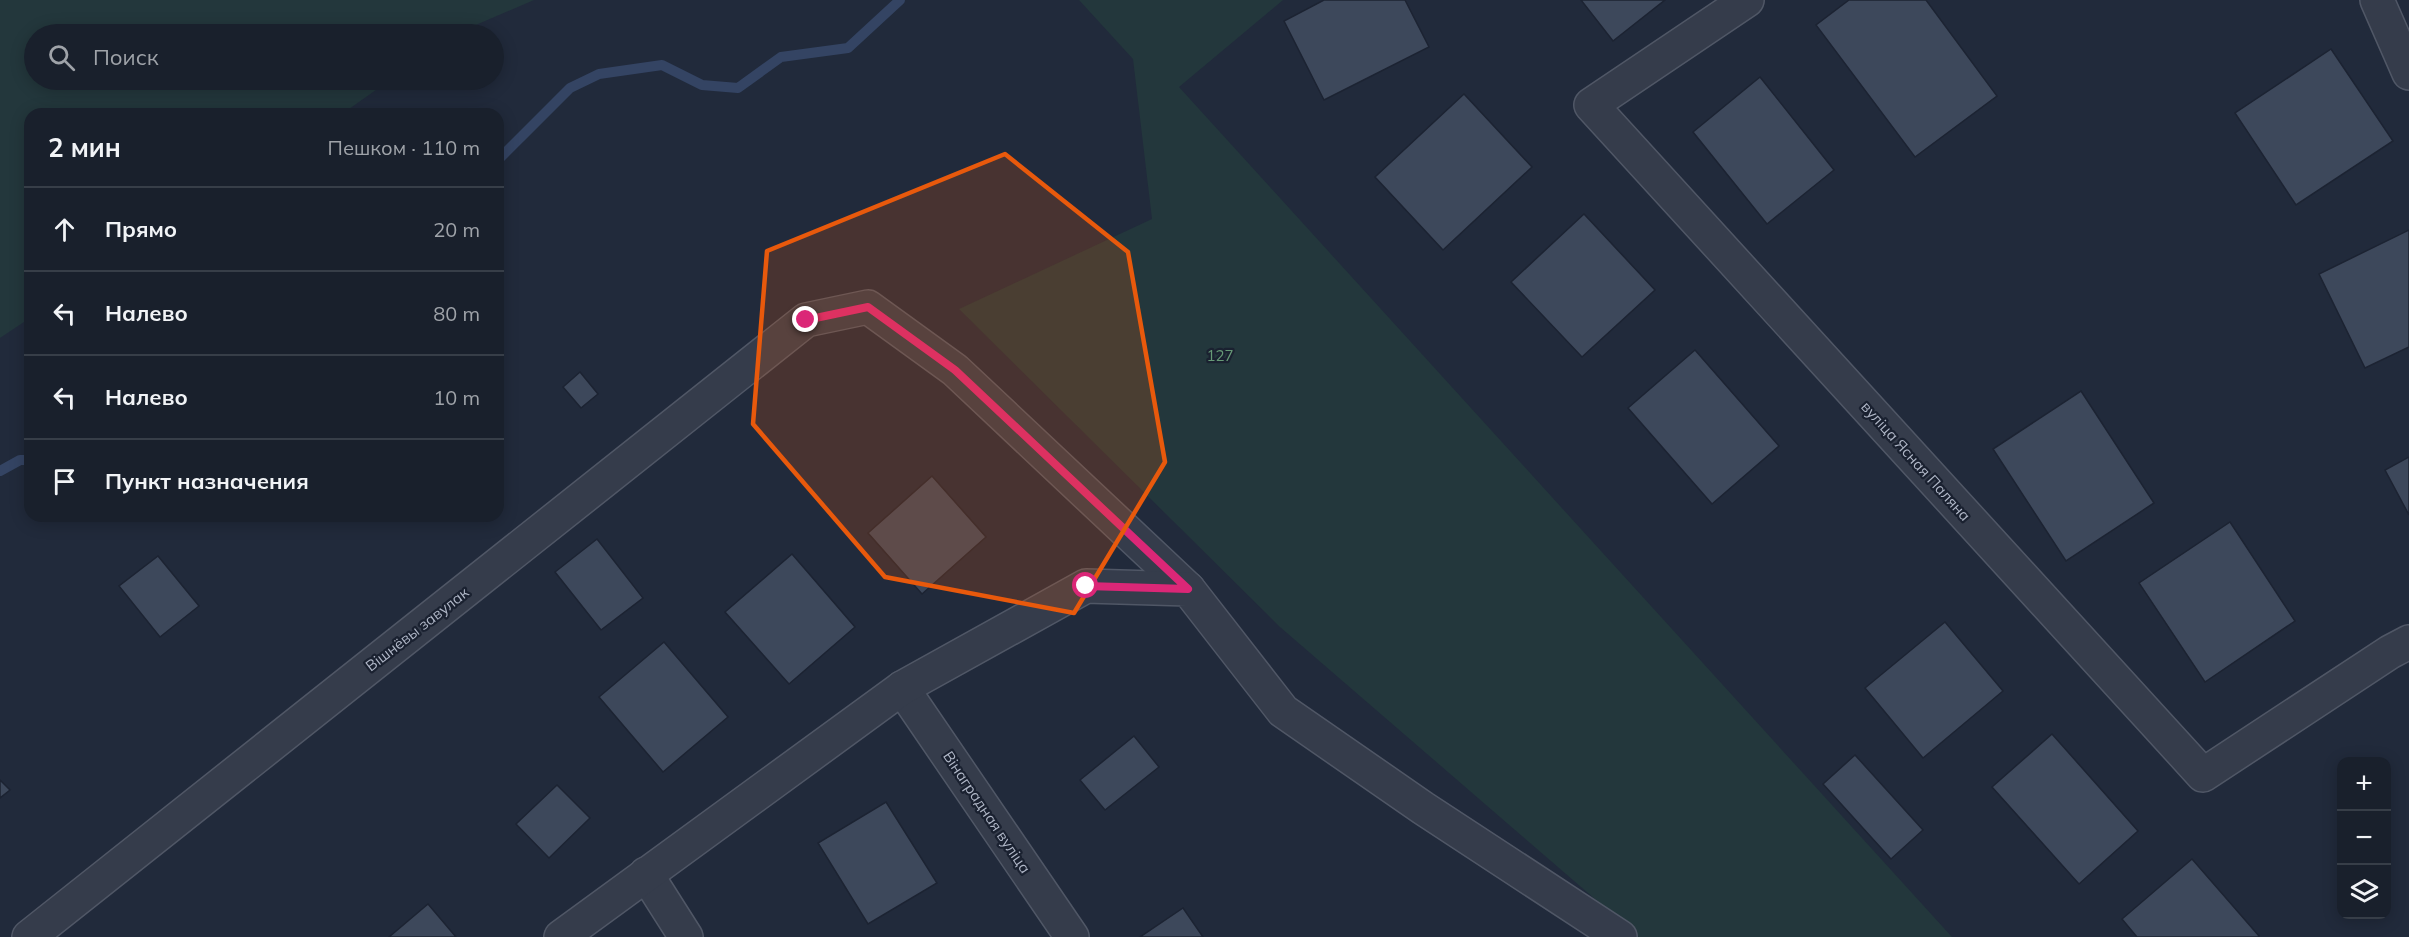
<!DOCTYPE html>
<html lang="ru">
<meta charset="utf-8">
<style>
body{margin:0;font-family:Mulish,sans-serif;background:#222834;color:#f1f3f6}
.controls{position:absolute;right:18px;bottom:18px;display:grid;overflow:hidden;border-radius:12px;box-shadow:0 3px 15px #0003}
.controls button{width:54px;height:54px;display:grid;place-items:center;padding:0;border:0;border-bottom:2px solid #373e48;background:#19202c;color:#f1f3f6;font:30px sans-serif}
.stop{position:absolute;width:18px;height:18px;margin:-14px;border:4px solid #db2777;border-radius:50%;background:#fff}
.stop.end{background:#db2777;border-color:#fff;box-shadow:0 2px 6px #0008}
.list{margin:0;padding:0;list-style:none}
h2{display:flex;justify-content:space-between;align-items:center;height:78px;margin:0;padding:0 24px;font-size:26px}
h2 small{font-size:20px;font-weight:400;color:#9fa3a9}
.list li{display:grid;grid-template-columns:39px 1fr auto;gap:18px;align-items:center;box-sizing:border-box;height:84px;padding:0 24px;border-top:2px solid #373e48}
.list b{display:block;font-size:22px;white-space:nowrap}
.list em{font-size:20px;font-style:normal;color:#9fa3a9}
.icon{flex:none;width:33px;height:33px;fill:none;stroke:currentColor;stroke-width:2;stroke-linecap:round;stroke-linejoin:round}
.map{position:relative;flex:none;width:2409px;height:937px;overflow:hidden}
.search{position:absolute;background:#19202c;box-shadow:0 3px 15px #0003;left:24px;top:24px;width:480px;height:66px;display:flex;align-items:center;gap:15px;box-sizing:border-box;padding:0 21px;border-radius:33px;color:#9fa3a9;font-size:22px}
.panel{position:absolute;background:#19202c;box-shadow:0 3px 15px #0003;left:24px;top:108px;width:480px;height:414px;border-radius:18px}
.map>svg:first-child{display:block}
.green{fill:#23373c}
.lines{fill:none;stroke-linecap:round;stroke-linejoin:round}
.stream{stroke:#344463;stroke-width:10}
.building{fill:#3d485b;stroke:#1c2332;stroke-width:1.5}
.minor-casing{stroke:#505766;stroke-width:36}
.minor{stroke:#353c4b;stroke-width:33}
.route{stroke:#db2777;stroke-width:8}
.marked{fill:#e8590c;fill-opacity:0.2;stroke:#e8590c;stroke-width:4.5;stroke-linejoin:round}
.labels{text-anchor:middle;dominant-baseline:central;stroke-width:4.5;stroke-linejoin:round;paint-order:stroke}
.park-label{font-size:15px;fill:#669976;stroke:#1a2130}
.street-label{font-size:15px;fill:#b0b7c7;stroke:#1a2130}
</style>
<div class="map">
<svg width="2409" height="937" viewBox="0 0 2409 937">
<rect width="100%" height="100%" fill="#212a3b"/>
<!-- green -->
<g class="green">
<polygon points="0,0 534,0 455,34 34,34 34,80 390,80 342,114 30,114 30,318 0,338"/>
<polygon points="1079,0 1283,0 1179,87 1952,937 1639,937 1280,627 959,309 1152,219 1133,59"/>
</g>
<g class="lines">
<!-- stream -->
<g class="stream">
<polyline points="498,160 570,88 599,74 662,65 702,85 738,88 781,57 848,48 900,0"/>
<polyline points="0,471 20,460 30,460"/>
</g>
</g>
<!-- building -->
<g class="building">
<polygon points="1324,0 1405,0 1429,47 1324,100 1284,21"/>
<polygon points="1581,0 1665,0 1613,41"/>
<polygon points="1849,0 1926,0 1997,96 1915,157 1816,25"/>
<polygon points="2331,49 2393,141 2296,205 2235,113"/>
<polygon points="1760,77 1834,170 1767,224 1693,132"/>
<polygon points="1464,94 1532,167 1443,250 1375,177"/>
<polygon points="1584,214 1655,290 1582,357 1511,282"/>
<polygon points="2409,230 2409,347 2365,368 2319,274"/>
<polygon points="1695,350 1779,446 1712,504 1628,408"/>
<polygon points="580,372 598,394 581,408 563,387"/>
<polygon points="2081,391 2154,503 2066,561 1993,449"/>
<polygon points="2409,457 2409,515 2385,470"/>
<polygon points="932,476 986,537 922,594 868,533"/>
<polygon points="2230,522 2295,621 2205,682 2139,583"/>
<polygon points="597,539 643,598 601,630 555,572"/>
<polygon points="792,554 855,627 789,684 725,612"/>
<polygon points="158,556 199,606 160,637 119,586"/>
<polygon points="1945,622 2003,691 1923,758 1865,688"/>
<polygon points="664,642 728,717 663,772 599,697"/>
<polygon points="2052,734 2138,831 2079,884 1992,787"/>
<polygon points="1134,736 1159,767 1105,810 1080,780"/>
<polygon points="1855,755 1923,830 1891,859 1823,784"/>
<polygon points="0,780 10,790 0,798"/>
<polygon points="557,785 590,818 549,858 516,824"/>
<polygon points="886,802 937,883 868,924 818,843"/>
<polygon points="2192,859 2259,936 2258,937 2137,937 2122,919"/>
<polygon points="428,904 456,937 389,937"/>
<polygon points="1183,908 1203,937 1140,937"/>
</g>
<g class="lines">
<defs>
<g id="minor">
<polyline points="1747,0 1591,105 2203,775 2390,652 2409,642"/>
<polyline points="2377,0 2409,73"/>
<polyline points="902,688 1072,937"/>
<polyline points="646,874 686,937"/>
<polyline points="29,937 806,320 868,307 955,370 1188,589"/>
<polyline points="561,937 902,688 1086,586 1188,589 1283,711 1423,808 1620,937"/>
</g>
</defs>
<!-- minor casing -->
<use href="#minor" class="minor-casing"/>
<!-- minor -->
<use href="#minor" class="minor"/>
</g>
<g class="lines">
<!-- route -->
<polyline class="route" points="806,320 868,307 955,370 1188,589 1086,586"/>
</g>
<!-- marked area -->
<path class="marked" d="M1005,154L1128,252L1165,462L1074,613L885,577L753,424L767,251Z"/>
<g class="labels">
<!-- park labels -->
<g class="park-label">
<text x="1220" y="355">127</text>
</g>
<!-- street labels -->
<g class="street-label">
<text transform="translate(1916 461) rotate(48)">вуліца Ясная Паляна</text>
<text transform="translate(417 629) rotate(-38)">Вішнёвы завулак</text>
<text transform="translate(987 812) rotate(56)">Вінаградная вуліца</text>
</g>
</g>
</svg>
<div class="controls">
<button>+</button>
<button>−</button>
<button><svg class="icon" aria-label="layers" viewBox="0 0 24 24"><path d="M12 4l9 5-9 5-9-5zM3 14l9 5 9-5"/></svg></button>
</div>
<div class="stop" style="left:1086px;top:586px"></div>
<div class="stop end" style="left:806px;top:320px"></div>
<div class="search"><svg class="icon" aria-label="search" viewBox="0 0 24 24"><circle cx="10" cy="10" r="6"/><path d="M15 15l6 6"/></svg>Поиск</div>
<section class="panel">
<h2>2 мин<small>Пешком · 110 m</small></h2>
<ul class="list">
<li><svg class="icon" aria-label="ahead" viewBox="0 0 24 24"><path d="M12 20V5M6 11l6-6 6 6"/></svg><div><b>Прямо</b></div><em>20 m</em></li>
<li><svg class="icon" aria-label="left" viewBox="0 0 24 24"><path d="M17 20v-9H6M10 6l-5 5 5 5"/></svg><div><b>Налево</b></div><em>80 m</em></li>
<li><svg class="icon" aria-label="left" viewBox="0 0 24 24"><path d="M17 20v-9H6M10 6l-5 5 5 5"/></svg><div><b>Налево</b></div><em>10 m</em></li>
<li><svg class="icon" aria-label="arrive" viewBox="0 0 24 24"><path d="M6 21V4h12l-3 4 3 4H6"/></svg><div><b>Пункт назначения</b></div></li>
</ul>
</section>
</div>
